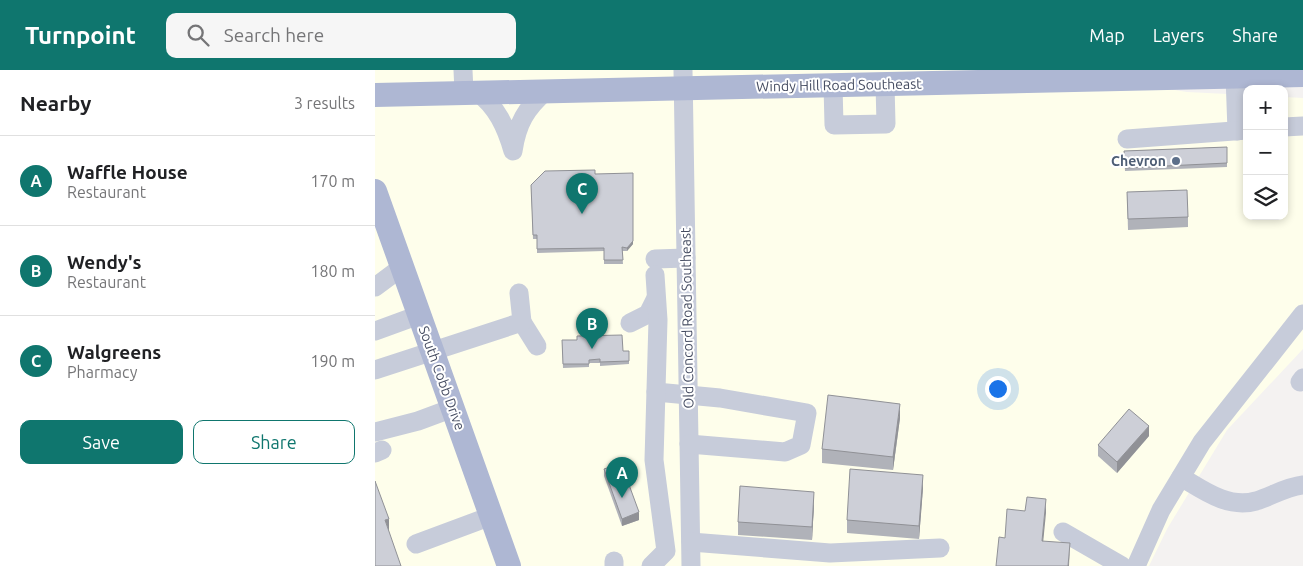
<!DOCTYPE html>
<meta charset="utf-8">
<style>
body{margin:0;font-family:Ubuntu,sans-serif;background:#f6f6f6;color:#202124}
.controls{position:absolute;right:15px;top:15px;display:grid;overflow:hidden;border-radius:10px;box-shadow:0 2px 8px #0003}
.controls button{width:45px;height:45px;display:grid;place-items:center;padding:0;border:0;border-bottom:1px solid #e0e0e0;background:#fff;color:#202124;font:25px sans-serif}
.you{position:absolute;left:622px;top:318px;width:18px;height:18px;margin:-12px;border:4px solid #fff;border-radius:50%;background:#1a73e8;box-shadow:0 0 0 8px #1a73e833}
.badge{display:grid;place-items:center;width:32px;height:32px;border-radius:50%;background:#0f766e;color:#fff;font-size:16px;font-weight:700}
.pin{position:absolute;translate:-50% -41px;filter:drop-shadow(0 1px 2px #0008)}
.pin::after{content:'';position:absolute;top:26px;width:18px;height:15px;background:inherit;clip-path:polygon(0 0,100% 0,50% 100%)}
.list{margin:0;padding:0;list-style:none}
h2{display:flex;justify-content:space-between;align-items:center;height:65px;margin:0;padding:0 20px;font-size:21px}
h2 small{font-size:16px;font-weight:400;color:#757577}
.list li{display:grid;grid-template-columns:32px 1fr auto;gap:15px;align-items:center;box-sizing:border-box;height:90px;padding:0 20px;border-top:1px solid #e0e0e0}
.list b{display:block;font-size:19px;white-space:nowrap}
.list p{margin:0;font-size:16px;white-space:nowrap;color:#757577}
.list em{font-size:16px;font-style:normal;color:#757577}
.actions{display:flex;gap:10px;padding:15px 20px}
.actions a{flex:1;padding:11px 0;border:1px solid #0f766e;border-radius:10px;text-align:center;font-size:18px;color:#0f766e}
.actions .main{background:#0f766e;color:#fff}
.icon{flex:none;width:28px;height:28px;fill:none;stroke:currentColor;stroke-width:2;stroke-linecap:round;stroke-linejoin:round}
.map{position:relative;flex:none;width:928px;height:496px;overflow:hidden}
header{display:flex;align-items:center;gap:30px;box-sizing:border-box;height:70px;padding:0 25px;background:#0f766e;color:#fff}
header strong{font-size:24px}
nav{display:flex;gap:28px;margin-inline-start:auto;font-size:18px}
.search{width:350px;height:45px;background:#f6f6f6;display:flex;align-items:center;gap:12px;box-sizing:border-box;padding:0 18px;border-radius:10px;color:#757577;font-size:19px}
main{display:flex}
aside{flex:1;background:#fff}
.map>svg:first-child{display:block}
.commercial{fill:#fefeeb}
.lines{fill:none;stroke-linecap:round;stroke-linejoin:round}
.minor{stroke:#c7ccda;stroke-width:19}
.major{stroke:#aeb7d3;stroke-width:24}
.wall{fill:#b0b2b9}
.shaded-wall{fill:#909196}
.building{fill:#cdcfd7;stroke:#909196}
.service-dot{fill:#5c6f8a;stroke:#fff;stroke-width:2}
.labels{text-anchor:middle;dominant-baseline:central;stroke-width:4;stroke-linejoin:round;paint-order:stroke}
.street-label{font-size:14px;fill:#464d62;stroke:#fff}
.service-label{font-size:14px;font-weight:bold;fill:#4e5e75;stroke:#fff;text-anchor:end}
</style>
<header>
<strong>Turnpoint</strong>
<div class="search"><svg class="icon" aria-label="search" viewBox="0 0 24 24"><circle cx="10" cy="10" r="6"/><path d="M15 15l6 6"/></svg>Search here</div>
<nav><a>Map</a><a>Layers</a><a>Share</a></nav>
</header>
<main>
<aside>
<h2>Nearby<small>3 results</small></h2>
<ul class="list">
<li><span class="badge">A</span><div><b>Waffle House</b><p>Restaurant</p></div><em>170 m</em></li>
<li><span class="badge">B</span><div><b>Wendy's</b><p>Restaurant</p></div><em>180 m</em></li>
<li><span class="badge">C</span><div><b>Walgreens</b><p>Pharmacy</p></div><em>190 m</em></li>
</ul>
<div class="actions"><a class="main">Save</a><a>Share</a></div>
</aside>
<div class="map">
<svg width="928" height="496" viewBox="0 0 928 496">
<rect width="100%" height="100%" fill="#f4f2f1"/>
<!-- commercial -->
<polygon class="commercial" points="0,0 678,0 812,22 872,25 872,146 909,146 909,27 928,28 928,279 852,360 792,459 774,496 0,496"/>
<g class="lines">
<!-- minor -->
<g class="minor">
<polyline points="88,0 89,22"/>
<polyline points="308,0 316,496"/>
<polyline points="860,6 862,61"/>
<polyline points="458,15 459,55 511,54 510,14"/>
<path d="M102,22C122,37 131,57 138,81C142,54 151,38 171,21"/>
<polyline points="909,57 928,56"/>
<polyline points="752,69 872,60"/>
<polyline points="280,189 311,188"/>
<polyline points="0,217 27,197"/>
<polyline points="147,252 162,276"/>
<polyline points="255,253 273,244 281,228"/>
<polyline points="0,261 44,245"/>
<polyline points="0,300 147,252 144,223"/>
<polyline points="925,312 928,308"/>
<polyline points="281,322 345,328 432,343 426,375 410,382 314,374"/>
<polyline points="0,362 43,351 78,338"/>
<polyline points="0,383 7,380"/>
<path d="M806,407C828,420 853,439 881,431C897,426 911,417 928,415"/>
<polyline points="688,462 747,496"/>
<polyline points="316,472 455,483 565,478"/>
<polyline points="41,474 116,446"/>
<polyline points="239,496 239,491"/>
<polyline points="276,496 291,481 279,390 283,250 280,205"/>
<polyline points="761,496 786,440 827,372 928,244"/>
</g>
<!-- major -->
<g class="major">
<polyline points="0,25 928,5"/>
<polyline points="0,121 134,496"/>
</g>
</g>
<!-- wall -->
<g class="wall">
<polygon points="852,77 852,97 750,101 749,81"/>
<polygon points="220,104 258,174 252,181 247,181 248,194 229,194 229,181 162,183 162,169 158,169 156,115"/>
<polygon points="752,122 813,147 813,157 753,160"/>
<polygon points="187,270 248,281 254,281 254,294 225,296 225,293 214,293 214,297 188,298"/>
<polygon points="525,348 518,400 447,393 447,379"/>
<polygon points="774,366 742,403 723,386 723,375"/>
<polygon points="229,399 264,450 247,456 229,406"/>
<polygon points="548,418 544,469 472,463 472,450"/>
<polygon points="439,435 437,470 363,465 363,452"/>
</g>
<!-- shaded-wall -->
<g class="shaded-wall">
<polygon points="258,171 258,174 252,181 252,178"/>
<polygon points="525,334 525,348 518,400 518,387"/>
<polygon points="774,356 774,366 742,403 742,392"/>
<polygon points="548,405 548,418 544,469 544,456"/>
<polygon points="439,422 439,435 437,470 437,457"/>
<polygon points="671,429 671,443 667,484 667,471"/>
<polygon points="264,442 264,450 247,456 247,449"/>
<polygon points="14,449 14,462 10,450"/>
<polygon points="695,473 694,496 693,496"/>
</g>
<!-- building -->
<g class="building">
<polygon points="852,77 852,93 750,98 749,81"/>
<polygon points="220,100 220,104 258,103 258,171 252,178 247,177 248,190 229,190 229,178 162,179 162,165 158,165 156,115 170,101"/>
<polygon points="812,120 813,147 753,149 752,122"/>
<polygon points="247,265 248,281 254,281 254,291 225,292 225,289 214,290 214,294 188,294 187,270 202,270 202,266"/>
<polygon points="453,325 525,334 518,387 447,379"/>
<polygon points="754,339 774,356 742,392 723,375"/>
<polygon points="246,393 264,442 247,449 229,399"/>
<polygon points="475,399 548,405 544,456 472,450"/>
<polygon points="0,411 14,449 10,450 26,496 0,496"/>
<polygon points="365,416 439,422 437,457 363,452"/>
<polygon points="652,427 671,429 667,471 695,473 693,496 621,496 624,467 630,468 632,439 650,441"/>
</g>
<!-- markers -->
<circle class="service-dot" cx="801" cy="91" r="5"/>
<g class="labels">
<!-- street labels -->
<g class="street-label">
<text transform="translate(464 15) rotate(-1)">Windy Hill Road Southeast</text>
<text transform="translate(312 248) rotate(-91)">Old Concord Road Southeast</text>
<text transform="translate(67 308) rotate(70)">South Cobb Drive</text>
</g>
<!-- service labels -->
<g class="service-label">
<text x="791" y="91">Chevron</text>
</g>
</g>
</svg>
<div class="controls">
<button>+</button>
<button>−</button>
<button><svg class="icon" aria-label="layers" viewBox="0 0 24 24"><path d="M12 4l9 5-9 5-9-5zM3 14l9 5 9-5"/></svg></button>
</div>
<div class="you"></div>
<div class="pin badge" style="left:247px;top:428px">A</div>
<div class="pin badge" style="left:217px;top:279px">B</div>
<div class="pin badge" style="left:207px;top:144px">C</div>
</div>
</main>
